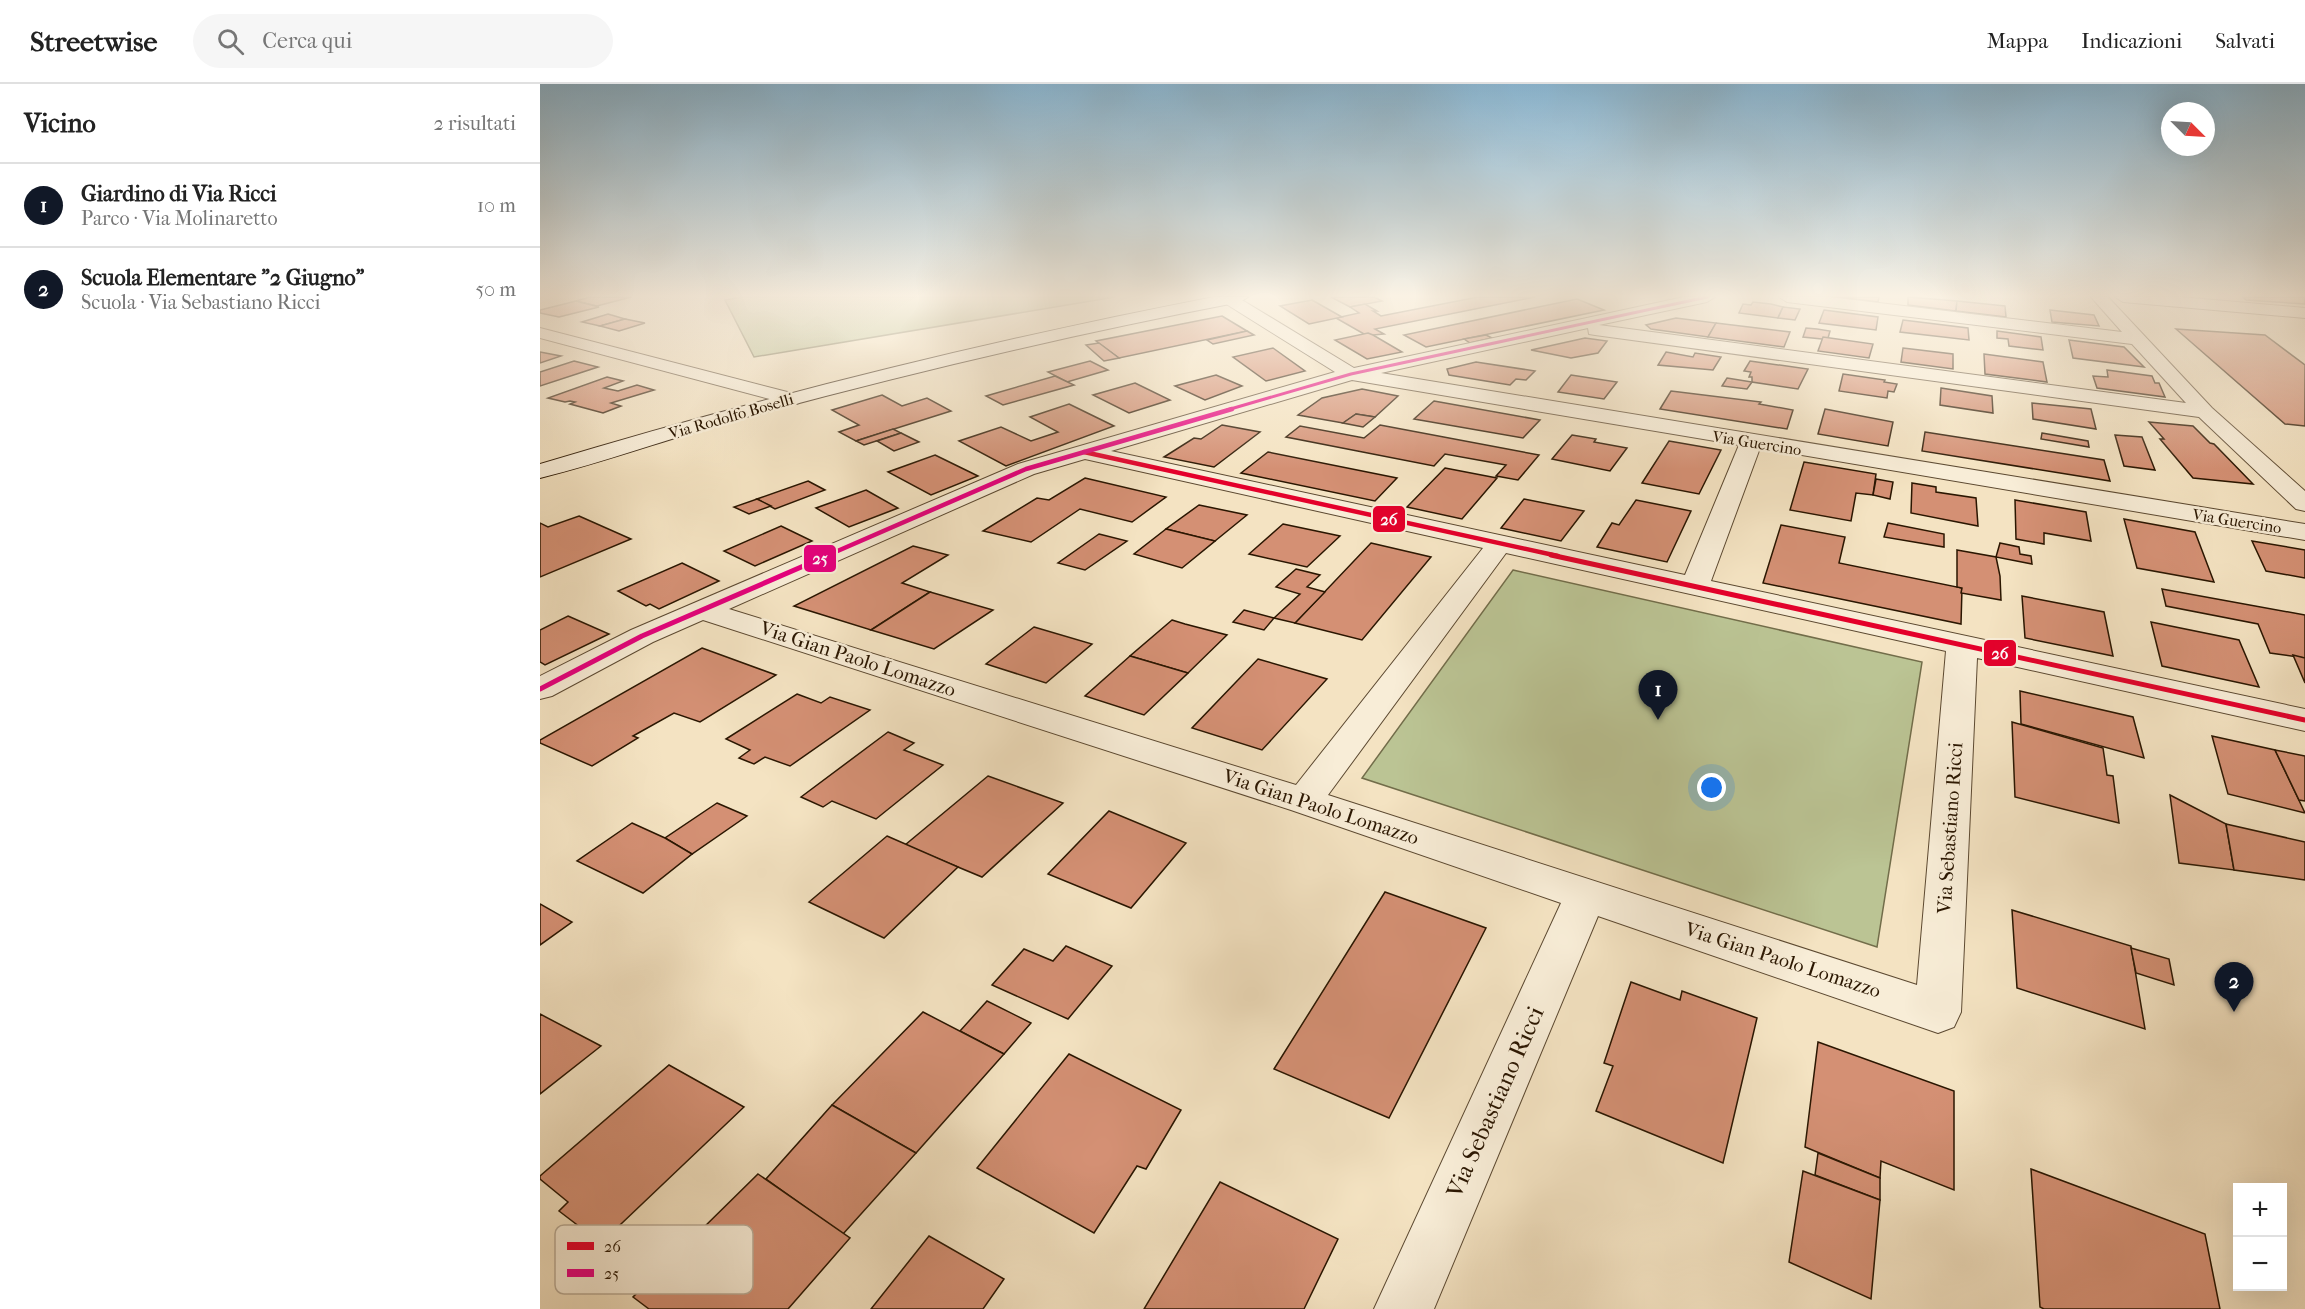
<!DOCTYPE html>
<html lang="it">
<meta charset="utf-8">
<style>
body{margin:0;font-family:"IM FELL French Canon",serif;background:#f6f6f6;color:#222}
.controls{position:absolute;right:18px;bottom:18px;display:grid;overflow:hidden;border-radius:0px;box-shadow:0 6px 24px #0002}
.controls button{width:54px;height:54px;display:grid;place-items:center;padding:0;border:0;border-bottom:2px solid #e0e0e0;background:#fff;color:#222;font:30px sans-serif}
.compass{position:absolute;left:1621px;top:18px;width:54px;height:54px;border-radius:50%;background:#fff;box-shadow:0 6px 24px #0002;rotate:114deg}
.you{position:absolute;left:1172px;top:704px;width:21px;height:21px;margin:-15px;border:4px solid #fff;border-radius:50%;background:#1a73e8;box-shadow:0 0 0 9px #1a73e833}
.badge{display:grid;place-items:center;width:39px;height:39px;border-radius:50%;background:#111827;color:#fff;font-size:20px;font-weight:700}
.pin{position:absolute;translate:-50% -50px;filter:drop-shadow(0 2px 3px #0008)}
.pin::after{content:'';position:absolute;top:32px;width:21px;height:18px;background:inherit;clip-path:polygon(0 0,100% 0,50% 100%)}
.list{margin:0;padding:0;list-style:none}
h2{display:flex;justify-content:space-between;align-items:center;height:78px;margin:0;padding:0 24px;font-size:26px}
h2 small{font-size:20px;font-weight:400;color:#767676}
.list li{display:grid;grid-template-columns:39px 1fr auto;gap:18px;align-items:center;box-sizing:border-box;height:84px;padding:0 24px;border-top:2px solid #e0e0e0}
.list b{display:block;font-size:22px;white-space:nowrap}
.list p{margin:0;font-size:20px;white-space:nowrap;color:#767676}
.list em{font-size:20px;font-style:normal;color:#767676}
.icon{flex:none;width:33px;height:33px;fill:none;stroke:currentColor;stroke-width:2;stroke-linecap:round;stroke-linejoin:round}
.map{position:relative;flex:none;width:1765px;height:1225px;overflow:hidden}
header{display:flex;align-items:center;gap:36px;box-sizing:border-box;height:84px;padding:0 30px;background:#fff;border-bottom:2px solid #e0e0e0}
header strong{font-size:28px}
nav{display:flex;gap:33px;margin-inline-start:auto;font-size:21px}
.search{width:420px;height:54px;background:#f6f6f6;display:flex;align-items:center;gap:15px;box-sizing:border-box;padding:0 21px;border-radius:33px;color:#767676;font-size:22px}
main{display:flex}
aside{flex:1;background:#fff}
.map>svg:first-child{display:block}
.green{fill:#bbc494;stroke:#726d4a;stroke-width:1.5}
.building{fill:#d49074;stroke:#2a1601;stroke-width:1.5}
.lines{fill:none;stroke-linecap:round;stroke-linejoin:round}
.street-casing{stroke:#5c4931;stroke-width:2}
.secondary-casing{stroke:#2a1601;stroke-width:2}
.street{fill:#f8edd7;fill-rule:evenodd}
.secondary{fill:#f8edd7;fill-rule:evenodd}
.bus-1-far1-casing{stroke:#f8edd7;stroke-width:8}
.bus-1-casing{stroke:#f8edd7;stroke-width:10}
.bus-2-far2-casing{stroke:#f8edd7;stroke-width:5}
.bus-2-far1-casing{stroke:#f8edd7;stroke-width:8}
.bus-2-casing{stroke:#f8edd7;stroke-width:10}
.bus-1-far1{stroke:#e4002b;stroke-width:4.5}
.bus-1{stroke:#e4002b;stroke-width:5}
.bus-2-far2{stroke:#e5007d;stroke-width:3}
.bus-2-far1{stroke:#e5007d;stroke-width:4.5}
.bus-2{stroke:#e5007d;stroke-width:5}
.labels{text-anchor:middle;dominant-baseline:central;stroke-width:5;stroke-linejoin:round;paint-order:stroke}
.far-street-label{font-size:16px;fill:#2a1601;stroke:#f8edd7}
.street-label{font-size:20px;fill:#2a1601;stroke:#f8edd7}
.near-street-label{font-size:24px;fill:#2a1601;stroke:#f8edd7}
.key{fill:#f8edd7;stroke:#baac97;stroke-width:1.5}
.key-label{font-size:16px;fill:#2a1601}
.line-badge{stroke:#f8edd7;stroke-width:2}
.badge-label{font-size:16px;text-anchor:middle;font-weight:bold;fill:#fff}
</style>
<header>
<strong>Streetwise</strong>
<div class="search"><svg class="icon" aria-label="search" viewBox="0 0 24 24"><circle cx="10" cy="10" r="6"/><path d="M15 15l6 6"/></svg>Cerca qui</div>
<nav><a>Mappa</a><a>Indicazioni</a><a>Salvati</a></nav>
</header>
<main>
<aside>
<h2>Vicino<small>2 risultati</small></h2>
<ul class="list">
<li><span class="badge">1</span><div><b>Giardino di Via Ricci</b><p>Parco · Via Molinaretto</p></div><em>10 m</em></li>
<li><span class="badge">2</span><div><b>Scuola Elementare &quot;2 Giugno&quot;</b><p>Scuola · Via Sebastiano Ricci</p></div><em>50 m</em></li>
</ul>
</aside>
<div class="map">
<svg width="1765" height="1225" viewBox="0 0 1765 1225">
<rect width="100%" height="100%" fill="#f4e3c2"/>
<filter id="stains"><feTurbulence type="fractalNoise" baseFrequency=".00333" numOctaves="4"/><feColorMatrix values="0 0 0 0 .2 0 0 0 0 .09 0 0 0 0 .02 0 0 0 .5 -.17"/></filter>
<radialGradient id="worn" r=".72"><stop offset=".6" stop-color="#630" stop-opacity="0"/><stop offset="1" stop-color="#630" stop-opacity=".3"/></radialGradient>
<!-- green -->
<g class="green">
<polygon points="202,213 575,213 214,273 185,216"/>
<polygon points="973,486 1382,578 1337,863 822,694"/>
</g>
<!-- building -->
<g class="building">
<polygon points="50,213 91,213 57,222 36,217"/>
<polygon points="791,213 834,213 842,217 810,223"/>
<polygon points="938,213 995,213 835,245 844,250 833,251 824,250 796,234 819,229 810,223 825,220 837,227 833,227 841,232"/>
<polygon points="1298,213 1339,213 1338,218"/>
<polygon points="1368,213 1417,217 1416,227 1368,221"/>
<polygon points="1703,213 1765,213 1765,220 1706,216"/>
<polygon points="1037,215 1064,226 886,263 864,251"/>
<polygon points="772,216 802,233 769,240 740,222"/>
<polygon points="36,217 59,223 19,233 0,229 0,226"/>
<polygon points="1417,217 1465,222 1466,233 1416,227"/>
<polygon points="1213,218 1231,220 1243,223 1238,234 1199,229 1203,220 1211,221"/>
<polygon points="1243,223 1260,225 1255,236 1238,234"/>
<polygon points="1284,226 1338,233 1336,246 1279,239"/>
<polygon points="1510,226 1554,231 1559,242 1512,238"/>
<polygon points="68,230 85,235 60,242 42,238"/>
<polygon points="682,232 707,247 579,274 556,257"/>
<polygon points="1136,234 1176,239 1168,253 1111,245 1106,241"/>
<polygon points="85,235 105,239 79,247 60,242"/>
<polygon points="1363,236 1428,244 1429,256 1360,248"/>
<polygon points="1176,239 1250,248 1244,263 1168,253"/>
<polygon points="1266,244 1277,245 1290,247 1288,254 1282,255 1263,253"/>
<polygon points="1636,245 1725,251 1765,281 1765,342 1745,340"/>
<polygon points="707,247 714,251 673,260 667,256"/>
<polygon points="1457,247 1501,253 1503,266 1469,262 1468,255 1457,254"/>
<polygon points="828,249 833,251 862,268 827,275 795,256"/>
<polygon points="946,251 952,254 930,259 924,255"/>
<polygon points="1283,253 1333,260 1329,274 1278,267"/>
<polygon points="1045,254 1067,257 1058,269 1031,274 991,266"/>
<polygon points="1529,256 1584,263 1604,283 1533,274"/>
<polygon points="559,259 579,274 564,277 546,261"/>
<polygon points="733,264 765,287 726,297 693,273"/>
<polygon points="1363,264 1413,270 1413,285 1361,278"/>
<polygon points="0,268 21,272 0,279"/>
<polygon points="1126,268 1153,273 1155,269 1181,273 1173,286 1118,281"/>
<polygon points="1444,270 1503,278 1507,298 1445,290"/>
<polygon points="34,277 58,283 0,302 0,288"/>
<polygon points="550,277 568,286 527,298 508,288"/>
<polygon points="1210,277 1268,285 1258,305 1212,298 1212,293 1209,293 1211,288 1204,287"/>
<polygon points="936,278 995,287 986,296 976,295 970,301 909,291 907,285"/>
<polygon points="1567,286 1612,292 1615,299 1619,299 1625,313 1557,304 1553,292 1568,293"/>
<polygon points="1303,290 1345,296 1344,298 1357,300 1354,308 1348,307 1347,314 1299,307"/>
<polygon points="676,291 702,302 665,316 635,302"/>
<polygon points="1031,291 1077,298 1064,315 1018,308"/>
<polygon points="515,292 534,301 463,321 446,312"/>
<polygon points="67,293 83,297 64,304 78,307 97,301 114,306 71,319 81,322 63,329 30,320 35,318 30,317 25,318 8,314"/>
<polygon points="1187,294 1212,298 1207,305 1182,302"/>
<polygon points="595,299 630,316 589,329 553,311"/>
<polygon points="1401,304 1452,312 1453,329 1400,321"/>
<polygon points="822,305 858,312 835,333 816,330 803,339 758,331 782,314"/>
<polygon points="1131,307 1221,318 1219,320 1253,326 1247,345 1120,325"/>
<polygon points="342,311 362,322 387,314 411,327 316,357 299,348 319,341 292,326"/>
<polygon points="894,317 1000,336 983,354 874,335"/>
<polygon points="1492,319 1551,325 1556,345 1493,335"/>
<polygon points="529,320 574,342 466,382 419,357 461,343 491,357 518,348 490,333"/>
<polygon points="1285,325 1353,338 1348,362 1278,350"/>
<polygon points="816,330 835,333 823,343 803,339"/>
<polygon points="1609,338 1653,342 1670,359 1674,360 1713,400 1653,394 1620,355 1624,355"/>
<polygon points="682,341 720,348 674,383 624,373 654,354 661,355"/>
<polygon points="840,341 999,371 978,396 956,392 966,381 905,370 894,382 746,353 760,342 824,354"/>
<polygon points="353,345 361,349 324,361 316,357"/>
<polygon points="1385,348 1564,376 1570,397 1382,367"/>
<polygon points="361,349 379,358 354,367 337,357"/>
<polygon points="1502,349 1548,357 1549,363 1501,355"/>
<polygon points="1032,351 1056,355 1054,358 1087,364 1070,387 1012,375"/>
<polygon points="1575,351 1602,353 1615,386 1584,382"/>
<polygon points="1129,357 1181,366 1159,410 1102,399"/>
<polygon points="728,368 857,394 835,417 701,389"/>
<polygon points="395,371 438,392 391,411 348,388"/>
<polygon points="1264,378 1336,390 1333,411 1316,409 1311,437 1250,426"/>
<polygon points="905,384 957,394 922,435 867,423"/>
<polygon points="545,394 626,413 592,438 540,425 491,458 443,447 497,414 509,416"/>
<polygon points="1336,395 1353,398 1350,415 1333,411"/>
<polygon points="268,397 285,406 235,425 217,415"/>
<polygon points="1372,399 1396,403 1396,408 1436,414 1438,442 1371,429"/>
<polygon points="326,406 358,424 309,443 276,424"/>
<polygon points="217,415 231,422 209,430 194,423"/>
<polygon points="984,415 1044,427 1021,457 961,444"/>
<polygon points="1096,416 1151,427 1127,478 1057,463 1072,439 1079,441"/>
<polygon points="1475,416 1546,428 1551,457 1504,449 1504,460 1476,455"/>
<polygon points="659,421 707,431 675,457 626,445"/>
<polygon points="39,432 91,455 0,493 0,439 8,443"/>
<polygon points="1584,435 1655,448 1674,498 1597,484"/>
<polygon points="1348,439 1404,450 1404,463 1344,453"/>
<polygon points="743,440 800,452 767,483 709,470"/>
<polygon points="1241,441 1305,453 1299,479 1422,504 1421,540 1223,499"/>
<polygon points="241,442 272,457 215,482 184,467"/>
<polygon points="626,445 675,457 642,484 594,470"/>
<polygon points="559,450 587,457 545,486 518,479"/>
<polygon points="1712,457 1765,466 1765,494 1726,487"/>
<polygon points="831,459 891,473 822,556 755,539"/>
<polygon points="1460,459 1479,463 1480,470 1491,472 1492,480 1456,473"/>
<polygon points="373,462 408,471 362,499 390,508 331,546 254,522"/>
<polygon points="1417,466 1456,473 1460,492 1461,516 1421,509 1422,504 1417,503"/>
<polygon points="142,479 179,497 119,525 110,520 106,522 78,507"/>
<polygon points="756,485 780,491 767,503 785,508 755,539 734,534 760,510 736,503"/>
<polygon points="1622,505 1765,531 1765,574 1730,569 1718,540 1626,522"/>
<polygon points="390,508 453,526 394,565 331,546"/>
<polygon points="1482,512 1564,528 1573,572 1485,554"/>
<polygon points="704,526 734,534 724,546 693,538"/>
<polygon points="28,532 69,550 5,581 0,578 0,546"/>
<polygon points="632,536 645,540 687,551 648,589 590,572"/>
<polygon points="1611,538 1699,556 1719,603 1622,582"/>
<polygon points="494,543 552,560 506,599 446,580"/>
<polygon points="162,564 236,591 160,638 134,629 93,652 98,654 52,682 0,659 0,656"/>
<polygon points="1753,571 1765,574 1765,599"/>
<polygon points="590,572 648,589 604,631 545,612"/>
<polygon points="718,575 787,595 722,666 652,644"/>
<polygon points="1480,607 1593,633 1604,674 1481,640"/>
<polygon points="257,610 281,619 290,613 330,626 250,682 225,673 214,680 199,674 210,666 186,655"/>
<polygon points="1472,638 1563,664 1567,691 1573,692 1579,739 1475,713"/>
<polygon points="348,648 374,659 364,666 403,681 336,735 292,717 283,723 261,713"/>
<polygon points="1672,652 1735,666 1765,729 1688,710"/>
<polygon points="1735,666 1765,672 1765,717 1759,716"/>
<polygon points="448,692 523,719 442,793 365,761"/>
<polygon points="1630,711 1686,740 1694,786 1639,779"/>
<polygon points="177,719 207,732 152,770 125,754"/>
<polygon points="569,727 646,759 591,824 508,790"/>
<polygon points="92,739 125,754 152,770 103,809 37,777"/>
<polygon points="1686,740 1765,758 1765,796 1694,786"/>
<polygon points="347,752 418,783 344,854 269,818"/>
<polygon points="845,808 946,844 849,1034 734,985"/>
<polygon points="0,820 32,838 0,861"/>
<polygon points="1472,826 1591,862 1605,945 1477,904"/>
<polygon points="526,862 572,882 528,935 452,901 484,865 513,877"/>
<polygon points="1591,864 1629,875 1634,901 1596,889"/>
<polygon points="1091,898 1140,916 1142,907 1217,934 1183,1079 1056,1027 1073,982 1064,979"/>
<polygon points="447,917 491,939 464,970 420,947"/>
<polygon points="383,928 464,970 376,1069 292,1021"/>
<polygon points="0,930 61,962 0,1010"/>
<polygon points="1278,958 1414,1007 1414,1106 1341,1077 1340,1094 1265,1063"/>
<polygon points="529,970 641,1026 606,1085 597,1082 554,1149 437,1084"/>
<polygon points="129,981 204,1023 61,1159 19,1127 28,1118 0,1095 0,1092"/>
<polygon points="292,1021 376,1069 303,1150 226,1095"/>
<polygon points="1278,1069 1340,1094 1340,1116 1275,1091"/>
<polygon points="1491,1085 1665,1150 1680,1225 1504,1225 1500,1223"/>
<polygon points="1263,1087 1340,1116 1331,1215 1249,1178"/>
<polygon points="218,1090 310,1154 248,1225 109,1225 93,1213"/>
<polygon points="680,1098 798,1155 764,1225 604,1225"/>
<polygon points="389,1152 464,1195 443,1225 331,1225"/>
</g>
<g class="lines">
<defs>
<g id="street">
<path d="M682,213H697L814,284L1144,213H1175L1167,218L1059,241L1646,319L1592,260L1247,218L1239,213H1289L1582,248L1551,213H1568L1672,324L1765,407V427L1756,425L1659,333L1055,251L1049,250L1048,244L841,289L1765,440V456L1220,364L1171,497L1765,625V647L1437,574L1421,928L1414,943L1398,949L1058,832L894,1225H834L1021,819L751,726L163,536L113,558L12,612L0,615V592L91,546L478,380L795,288L683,218ZM812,296L1199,361L1145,491L571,367ZM545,375L943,464L756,701L189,525L494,390ZM966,469L1406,567L1377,901L788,711Z"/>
<polygon points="1575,213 1640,213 1765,224 1765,234 1583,218"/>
<polygon points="0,244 259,311 262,315 259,319 252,321 0,254"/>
</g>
<path id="secondary" d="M674,213H708L700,218C529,251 360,291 192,337C127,355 65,378 0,394V380C222,313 447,257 674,213Z"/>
</defs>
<!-- street casing -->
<use href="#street" class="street-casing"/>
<!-- secondary casing -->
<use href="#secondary" class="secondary-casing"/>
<!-- street -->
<use href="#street" class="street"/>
<!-- secondary -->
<use href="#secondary" class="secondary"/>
<defs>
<polyline id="bus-1-far1" points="544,368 1018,472"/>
<polyline id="bus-1" points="1011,471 1765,636"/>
<polyline id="bus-2-far2" points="687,326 811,290 1167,213"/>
<polyline id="bus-2-far1" points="286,472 486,385 692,325"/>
<polyline id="bus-2" points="0,605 102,552 289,471"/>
</defs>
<!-- bus-1-far1 casing -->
<use href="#bus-1-far1" class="bus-1-far1-casing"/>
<!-- bus-1 casing -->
<use href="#bus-1" class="bus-1-casing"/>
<!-- bus-2-far2 casing -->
<use href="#bus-2-far2" class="bus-2-far2-casing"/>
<!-- bus-2-far1 casing -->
<use href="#bus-2-far1" class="bus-2-far1-casing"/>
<!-- bus-2 casing -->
<use href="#bus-2" class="bus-2-casing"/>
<!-- bus-1-far1 -->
<use href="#bus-1-far1" class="bus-1-far1"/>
<!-- bus-1 -->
<use href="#bus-1" class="bus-1"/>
<!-- bus-2-far2 -->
<use href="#bus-2-far2" class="bus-2-far2"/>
<!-- bus-2-far1 -->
<use href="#bus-2-far1" class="bus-2-far1"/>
<!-- bus-2 -->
<use href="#bus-2" class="bus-2"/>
</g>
<!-- sky -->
<linearGradient id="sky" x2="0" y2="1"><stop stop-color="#8ab8d5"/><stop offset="0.55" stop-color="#faf2e4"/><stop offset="1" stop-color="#faf2e4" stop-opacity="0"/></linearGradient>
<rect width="1765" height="385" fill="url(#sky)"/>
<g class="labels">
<!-- far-street labels -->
<g class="far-street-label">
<text transform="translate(191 332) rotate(-16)">Via Rodolfo Boselli</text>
<text transform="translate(1217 359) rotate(9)">Via Guercino</text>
<text transform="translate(1697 437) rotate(9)">Via Guercino</text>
</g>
<!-- street labels -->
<g class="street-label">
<text transform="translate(318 575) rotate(18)">Via Gian Paolo Lomazzo</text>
<text transform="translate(781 723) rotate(18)">Via Gian Paolo Lomazzo</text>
<text transform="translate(1410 744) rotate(-86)">Via Sebastiano Ricci</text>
<text transform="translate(1243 876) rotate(18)">Via Gian Paolo Lomazzo</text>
</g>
<!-- near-street labels -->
<g class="near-street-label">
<text transform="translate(955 1018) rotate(-66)">Via Sebastiano Ricci</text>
</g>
</g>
<!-- legend -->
<rect x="15" y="1141" width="198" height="69" rx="9" class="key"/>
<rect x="27" y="1158" width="27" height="8" fill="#e4002b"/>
<rect x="27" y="1185" width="27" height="8" fill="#e5007d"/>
<g class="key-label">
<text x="64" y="1168">26</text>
<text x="64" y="1195">25</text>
</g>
<g class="line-badge">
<rect x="832" y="421" width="34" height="28" rx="6" fill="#e4002b"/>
<rect x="263" y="460" width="34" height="29" rx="6" fill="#e5007d"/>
<rect x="1443" y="555" width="34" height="28" rx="6" fill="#e4002b"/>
</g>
<g class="badge-label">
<text x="849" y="441">26</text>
<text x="280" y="480">25</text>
<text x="1460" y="575">26</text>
</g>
<rect width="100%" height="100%" filter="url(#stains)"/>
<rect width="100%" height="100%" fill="url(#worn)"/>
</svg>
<div class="controls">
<button>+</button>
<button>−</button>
</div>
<svg class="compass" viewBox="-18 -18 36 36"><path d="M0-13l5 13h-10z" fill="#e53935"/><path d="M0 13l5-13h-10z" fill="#767676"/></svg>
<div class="you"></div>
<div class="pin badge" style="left:1118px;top:636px">1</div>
<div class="pin badge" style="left:1694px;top:928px">2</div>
</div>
</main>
